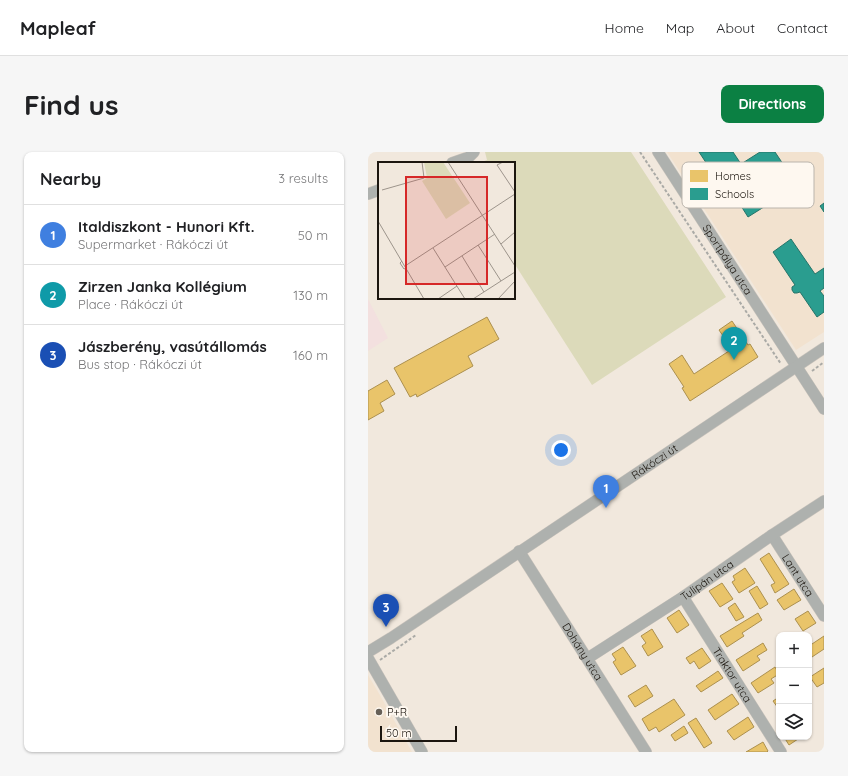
<!DOCTYPE html>
<meta charset="utf-8">
<style>
body{margin:0;font-family:Quicksand,sans-serif;background:#f6f6f6;color:#202124}
.controls{position:absolute;right:12px;bottom:12px;display:grid;overflow:hidden;border-radius:8px;box-shadow:0 1px 3px #0004}
.controls button{width:36px;height:36px;display:grid;place-items:center;padding:0;border:0;border-bottom:1px solid #e0e0e0;background:#fff;color:#202124;font:20px sans-serif}
.scale{position:absolute;left:12px;bottom:10px;width:77px;box-sizing:border-box;padding-left:4px;border:2px solid #1c160f;border-top:0;font-size:11px;line-height:14px;white-space:nowrap;color:#1c160f;-webkit-text-stroke:3px #fef8f0;paint-order:stroke}
.you{position:absolute;left:193px;top:298px;width:14px;height:14px;margin:-10px;border:3px solid #fff;border-radius:50%;background:#1a73e8;box-shadow:0 0 0 6px #1a73e833}
.badge{display:grid;place-items:center;width:26px;height:26px;border-radius:50%;background:#0b8043;color:#fff;font-size:13px;font-weight:700}
.pin{position:absolute;translate:-50% -33px;filter:drop-shadow(0 1px 2px #0008)}
.pin::after{content:'';position:absolute;top:21px;width:14px;height:12px;background:inherit;clip-path:polygon(0 0,100% 0,50% 100%)}
.list{margin:0;padding:0;list-style:none}
h2{display:flex;justify-content:space-between;align-items:center;height:52px;margin:0;padding:0 16px;font-size:17px}
h2 small{font-size:13px;font-weight:400;color:#757577}
.list li{display:grid;grid-template-columns:26px 1fr auto;gap:12px;align-items:center;box-sizing:border-box;height:60px;padding:0 16px;border-top:1px solid #e0e0e0}
.list b{display:block;font-size:15px;white-space:nowrap}
.list p{margin:0;font-size:13px;white-space:nowrap;color:#757577}
.list em{font-size:13px;font-style:normal;color:#757577}
.icon{flex:none;width:22px;height:22px;fill:none;stroke:currentColor;stroke-width:2;stroke-linecap:round;stroke-linejoin:round}
.map{position:relative;flex:none;width:456px;height:600px;overflow:hidden;border-radius:8px}
header{display:flex;align-items:center;gap:24px;box-sizing:border-box;height:56px;padding:0 20px;background:#fff;border-bottom:1px solid #e0e0e0}
header strong{font-size:19px}
nav{display:flex;gap:22px;margin-inline-start:auto;font-size:14px}
.intro{display:flex;align-items:center;justify-content:space-between;box-sizing:border-box;height:96px;padding:0 24px}
h1{margin:0;font-size:28px}
.button{padding:10px 18px;border-radius:8px;background:#0b8043;color:#fff;font-size:14px;font-weight:700}
main{display:flex;gap:24px;padding:0 24px}
aside{flex:1;background:#fff;border-radius:8px;box-shadow:0 1px 3px #0004}
.map>svg:first-child{display:block}
.industrial{fill:#f3e0df}
.built{fill:#f2e2cf}
.green{fill:#dcdaba}
.homes{fill:#e9c46a;stroke:#ac904f}
.schools{fill:#2a9d8f;stroke:#267469}
.lines{fill:none;stroke-linecap:round;stroke-linejoin:round}
.minor-casing{stroke:#cdc6be;stroke-width:12}
.path{stroke:#aaaaa6;stroke-width:2;stroke-dasharray:3 2;stroke-linecap:butt}
.minor{stroke:#aeb1ae;stroke-width:11}
.poi-dot{fill:#676057;stroke:#fef8f0;stroke-width:1.5}
.labels{text-anchor:middle;dominant-baseline:central;stroke-width:4;stroke-linejoin:round;paint-order:stroke}
.street-label{font-size:11px;fill:#1c160f;stroke:#fef8f0}
.poi-label{font-size:11px;fill:#1c160f;stroke:#fef8f0;text-anchor:start}
.inset-road{fill:none;stroke:#9c948b;stroke-width:1}
.view{fill:#d62828;fill-opacity:0.15;stroke:#d62828;stroke-width:2}
.inset-edge{fill:none;stroke:#1c160f;stroke-width:2}
.key{fill:#fef8f0;stroke:#bab4ac;stroke-width:1}
.key-label{font-size:11px;fill:#1c160f}
</style>
<header>
<strong>Mapleaf</strong>
<nav><a>Home</a><a>Map</a><a>About</a><a>Contact</a></nav>
</header>
<div class="intro"><h1>Find us</h1><a class="button">Directions</a></div>
<main>
<aside>
<h2>Nearby<small>3 results</small></h2>
<ul class="list">
<li><span class="badge" style="background:#3f7fe0">1</span><div><b>Italdiszkont - Hunori Kft.</b><p>Supermarket · Rákóczi út</p></div><em>50 m</em></li>
<li><span class="badge" style="background:#0f9aa8">2</span><div><b>Zirzen Janka Kollégium</b><p>Place · Rákóczi út</p></div><em>130 m</em></li>
<li><span class="badge" style="background:#1a4fb4">3</span><div><b>Jászberény, vasútállomás</b><p>Bus stop · Rákóczi út</p></div><em>160 m</em></li>
</ul>
</aside>
<div class="map">
<svg width="456" height="600" viewBox="0 0 456 600">
<rect width="100%" height="100%" fill="#f1e8dd"/>
<!-- industrial -->
<polygon class="industrial" points="0,147 20,186 0,199"/>
<!-- built -->
<g class="built">
<polygon points="299,0 456,0 456,180 428,198"/>
<polygon points="0,523 9,538 44,600 0,600"/>
</g>
<!-- green -->
<polygon class="green" points="117,0 263,0 358,145 224,233 146,111 146,11 111,11 119,8"/>
<!-- homes -->
<g class="homes">
<polygon points="119,165 131,187 100,204 105,214 49,245 48,242 42,245 26,216"/>
<polygon points="364,169 380,193 382,192 390,205 322,249 314,236 316,235 301,212 314,203 326,222 364,197 351,178"/>
<polygon points="19,228 27,242 12,251 16,259 0,268 0,239"/>
<polygon points="401,401 421,432 407,441 403,433 407,431 392,407"/>
<polygon points="377,416 387,431 371,441 364,430 367,428 365,424"/>
<polygon points="354,431 365,447 352,455 341,439"/>
<polygon points="389,434 400,452 392,457 381,439"/>
<polygon points="426,437 433,448 416,458 409,448"/>
<polygon points="367,451 376,465 368,469 360,456"/>
<polygon points="311,458 321,473 309,481 299,466"/>
<polygon points="440,459 448,471 435,479 427,467"/>
<polygon points="390,461 394,468 374,481 376,484 359,495 352,484"/>
<polygon points="284,477 295,495 280,504 274,494 278,491 273,484"/>
<polygon points="456,484 456,497 441,507 441,494"/>
<polygon points="395,491 399,498 389,504 392,508 375,519 368,508"/>
<polygon points="255,495 268,514 253,523 245,510 248,508 244,502"/>
<polygon points="334,496 343,509 331,517 326,509 322,512 318,506"/>
<polygon points="407,515 411,522 403,527 406,531 390,541 383,531"/>
<polygon points="456,516 456,531 449,535 442,525"/>
<polygon points="350,519 355,526 333,540 328,534"/>
<polygon points="278,533 285,544 267,555 260,544"/>
<polygon points="364,542 371,552 347,568 340,558"/>
<polygon points="411,545 411,556 410,556 405,549"/>
<polygon points="306,547 317,563 291,580 288,575 281,579 274,567"/>
<polygon points="380,565 386,575 366,588 359,579"/>
<polygon points="328,566 344,591 336,596 320,571"/>
<polygon points="316,574 320,581 307,589 303,583"/>
<polygon points="416,585 433,585 421,593"/>
<polygon points="395,590 400,599 399,600 378,600"/>
</g>
<!-- schools -->
<g class="schools">
<polygon points="331,0 365,0 373,12 392,0 407,0 417,15 387,34 399,53 380,65 363,38 358,41"/>
<polygon points="456,51 456,60 452,54"/>
<polygon points="423,87 447,122 456,116 456,136 452,139 456,144 456,160 449,165 432,140 429,141 426,141 424,138 424,135 427,133 405,100"/>
</g>
<g class="lines">
<defs>
<g id="minor">
<path id="s1" d="M290,0L456,257"/>
<polyline points="84,11 101,5 106,0"/>
<polyline points="0,42 11,38"/>
<path id="s2" d="M404,383L456,464"/>
<path id="s3" d="M151,399L278,600"/>
<path id="s4" d="M315,445L413,600"/>
<path id="s5" d="M0,500L23,486L456,196"/>
<polyline points="0,506 54,600"/>
<path id="s6" d="M220,506L315,445L404,383L456,349"/>
</g>
</defs>
<!-- minor casing -->
<use href="#minor" class="minor-casing"/>
<!-- path -->
<g class="path">
<polyline points="272,0 413,212"/>
<polyline points="444,219 456,210"/>
<polyline points="12,508 48,483"/>
</g>
<!-- minor -->
<use href="#minor" class="minor"/>
</g>
<!-- markers -->
<circle class="poi-dot" cx="11" cy="560" r="4"/>
<g class="labels">
<!-- street labels -->
<g class="street-label">
<text stroke="none"><textPath href="#s1" startOffset="128">Sportpálya utca</textPath></text>
<text stroke="none"><textPath href="#s5" startOffset="344">Rákóczi út</textPath></text>
<text stroke="none"><textPath href="#s2" startOffset="48">Lant utca</textPath></text>
<text stroke="none"><textPath href="#s6" startOffset="142">Tulipán utca</textPath></text>
<text stroke="none"><textPath href="#s3" startOffset="119">Dohány utca</textPath></text>
<text stroke="none"><textPath href="#s4" startOffset="92">Traktor utca</textPath></text>
</g>
<!-- poi labels -->
<g class="poi-label">
<text x="19" y="560">P+R</text>
</g>
</g>
<!-- overview -->
<g transform="translate(10 10)">
<rect width="137" height="137" fill="#f1e8dd"/>
<path d="M46,0H65L92,41L68,57L44,19L49,16Z" fill="#dcdaba"/>
<path class="inset-road" d="M70,0L137,104M125,0L119,3L137,30M4,28L46,16L44,0M0,59L46,137M123,82L137,70M100,83L123,119M55,86L87,137M84,94L106,130M24,99L22,101L26,107L28,106M27,104L137,32M67,105L117,72M60,137L79,124M95,137L137,110M120,137L137,119"/>
<path class="view" d="M28,15H109V122H28Z"/>
<rect width="137" height="137" class="inset-edge"/>
</g>
<!-- legend -->
<rect x="314" y="10" width="132" height="46" rx="6" class="key"/>
<rect x="322" y="18" width="18" height="12" fill="#e9c46a"/>
<rect x="322" y="36" width="18" height="12" fill="#2a9d8f"/>
<g class="key-label">
<text x="347" y="28">Homes</text>
<text x="347" y="46">Schools</text>
</g>
</svg>
<div class="controls">
<button>+</button>
<button>−</button>
<button><svg class="icon" aria-label="layers" viewBox="0 0 24 24"><path d="M12 4l9 5-9 5-9-5zM3 14l9 5 9-5"/></svg></button>
</div>
<div class="scale">50 m</div>
<div class="you"></div>
<div class="pin badge" style="left:238px;top:356px;background:#3f7fe0">1</div>
<div class="pin badge" style="left:366px;top:208px;background:#0f9aa8">2</div>
<div class="pin badge" style="left:18px;top:475px;background:#1a4fb4">3</div>
</div>
</main>
